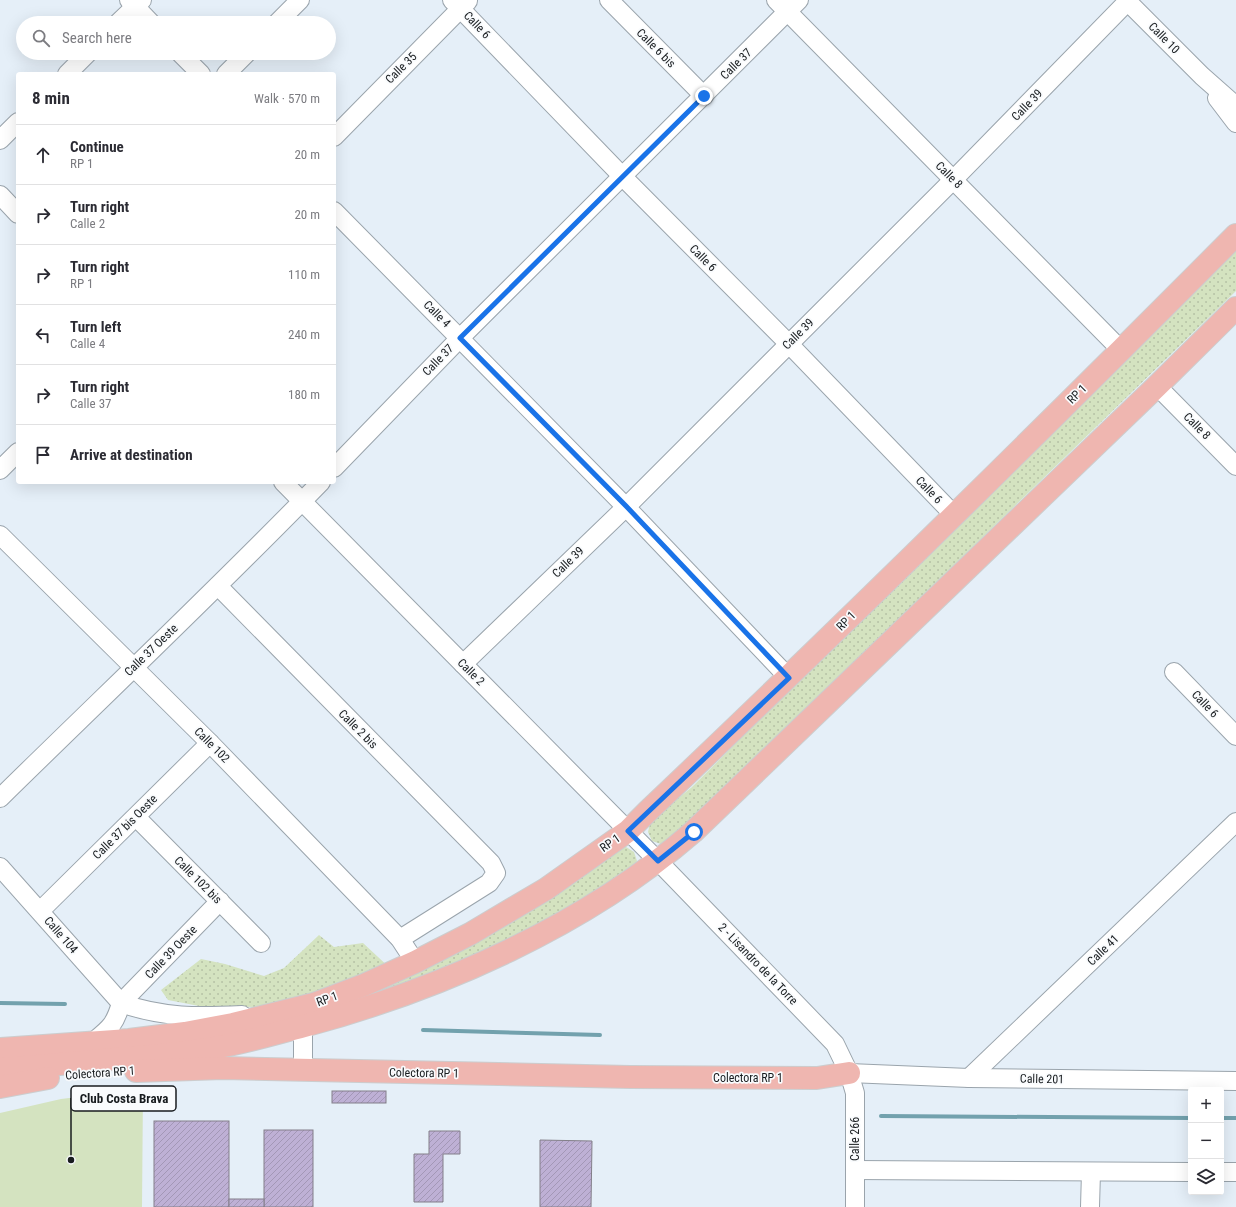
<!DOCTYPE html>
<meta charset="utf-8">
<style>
body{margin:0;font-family:"Roboto Condensed",sans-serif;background:#f7f7f7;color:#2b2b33}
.controls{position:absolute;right:12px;bottom:12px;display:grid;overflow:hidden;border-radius:4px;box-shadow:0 4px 16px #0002}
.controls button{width:36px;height:36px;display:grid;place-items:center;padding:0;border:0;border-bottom:1px solid #e1e1e2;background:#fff;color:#2b2b33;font:20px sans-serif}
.stop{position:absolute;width:12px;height:12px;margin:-9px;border:3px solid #1a73e8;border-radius:50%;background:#fff}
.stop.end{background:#1a73e8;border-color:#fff;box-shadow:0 1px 4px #0008}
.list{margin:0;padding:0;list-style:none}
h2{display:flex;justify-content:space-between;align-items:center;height:52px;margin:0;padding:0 16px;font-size:17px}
h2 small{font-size:13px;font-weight:400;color:#7c7c81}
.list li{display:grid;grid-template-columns:26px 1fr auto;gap:12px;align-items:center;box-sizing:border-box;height:60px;padding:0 16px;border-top:1px solid #e1e1e2}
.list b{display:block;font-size:15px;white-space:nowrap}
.list p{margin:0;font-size:13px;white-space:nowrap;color:#7c7c81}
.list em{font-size:13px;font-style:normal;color:#7c7c81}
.icon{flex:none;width:22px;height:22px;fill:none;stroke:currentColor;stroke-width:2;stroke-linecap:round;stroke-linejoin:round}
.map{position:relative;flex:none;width:1236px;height:1207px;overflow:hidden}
.search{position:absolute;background:#fff;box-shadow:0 4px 16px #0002;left:16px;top:16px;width:320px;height:44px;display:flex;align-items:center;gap:10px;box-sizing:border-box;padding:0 14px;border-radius:22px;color:#7c7c81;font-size:15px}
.panel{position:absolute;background:#fff;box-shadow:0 4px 16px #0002;left:16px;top:72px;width:320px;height:412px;border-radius:4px}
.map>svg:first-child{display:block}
.grass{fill:#d4e3c0}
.park{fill:url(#park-dots)}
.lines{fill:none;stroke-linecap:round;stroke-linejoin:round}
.stream{stroke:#72a1ad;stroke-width:4}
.building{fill:url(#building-hatch);stroke:#837f89}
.minor-casing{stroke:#9aa4ac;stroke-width:20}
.major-casing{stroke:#cccdce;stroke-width:24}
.minor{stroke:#fff;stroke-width:18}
.major{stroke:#efb6b0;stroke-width:22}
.route{stroke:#1a73e8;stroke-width:5}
.labels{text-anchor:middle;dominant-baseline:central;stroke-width:3.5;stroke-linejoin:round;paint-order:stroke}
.street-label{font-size:12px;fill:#181c1f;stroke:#f9fbfd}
.leader{fill:none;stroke:#181c1f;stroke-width:1.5}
.callout-dot{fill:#181c1f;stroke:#f9fbfd;stroke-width:1.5}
.callout{fill:#f9fbfd;stroke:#181c1f;stroke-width:1.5}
.callout-label{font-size:13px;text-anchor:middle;font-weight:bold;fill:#181c1f}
</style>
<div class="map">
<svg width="1236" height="1207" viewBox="0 0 1236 1207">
<defs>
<pattern id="park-dots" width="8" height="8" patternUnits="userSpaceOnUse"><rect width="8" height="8" fill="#d4e3c0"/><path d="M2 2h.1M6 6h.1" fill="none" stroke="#b5c2a5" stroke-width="1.8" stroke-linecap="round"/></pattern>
<pattern id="building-hatch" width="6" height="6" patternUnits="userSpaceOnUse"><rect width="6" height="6" fill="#beb0d5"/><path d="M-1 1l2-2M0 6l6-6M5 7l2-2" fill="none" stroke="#a397b6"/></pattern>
</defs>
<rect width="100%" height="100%" fill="#e5eff8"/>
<!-- grass -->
<polygon class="grass" points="143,1089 142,1207 0,1207 0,1113 61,1099"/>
<!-- park -->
<g class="park">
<polygon points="1236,244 1236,291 670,841 661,844 652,841 648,832 650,823 653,819 692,787"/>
<polygon points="621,847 626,847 634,852 637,861 635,865 571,908 483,955 335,1010 291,1012"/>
<polygon points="319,935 334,947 363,943 392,970 310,998 263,1007 199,1006 168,1000 161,990 201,959 225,964 264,976 284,968"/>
</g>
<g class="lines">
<!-- stream -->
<g class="stream">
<polyline points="0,1003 65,1004"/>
<polyline points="423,1030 600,1035"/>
<polyline points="881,1116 1191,1118"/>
<polyline points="1221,1118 1236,1118"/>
</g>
</g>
<!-- building -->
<g class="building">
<rect x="332" y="1091" width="54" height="12"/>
<rect x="154" y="1121" width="75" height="86"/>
<rect x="264" y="1130" width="49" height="77"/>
<polygon points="429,1131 460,1131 460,1154 443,1154 443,1202 414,1202 414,1154 429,1154"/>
<polygon points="540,1140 592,1141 591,1207 540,1207"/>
<rect x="229" y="1199" width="35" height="8"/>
</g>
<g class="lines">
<defs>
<g id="minor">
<polyline points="129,0 151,23"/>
<polyline points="452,0 623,177 789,344 954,515"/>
<polyline points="609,0 704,96"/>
<polyline points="776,0 1121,350"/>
<polyline points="1126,0 1202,76 1236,106"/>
<polyline points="118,23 142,0"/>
<polyline points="277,23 300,0"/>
<polyline points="180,53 201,74"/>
<polyline points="67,74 88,53"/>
<polyline points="226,74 247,53"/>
<polyline points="1217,98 1236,123"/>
<polyline points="334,137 468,1"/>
<polyline points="0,140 18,122"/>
<polyline points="0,195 18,214"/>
<polyline points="334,211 626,507 789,678"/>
<polyline points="1157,386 1236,466"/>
<polyline points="334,468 460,338 799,0"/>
<polyline points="0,470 18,452"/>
<polyline points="283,482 658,861 835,1044 849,1073 855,1093 855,1207"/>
<polyline points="0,535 210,743 400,939 415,962"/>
<polyline points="218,586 491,863 496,873 489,883 400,939"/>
<polyline points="463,664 626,507 954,179 1129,0"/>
<polyline points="1174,672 1236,736"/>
<path d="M0,798C107,693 216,590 321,482"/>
<polyline points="136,817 261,943"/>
<path d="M0,867L121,1003C163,1018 199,1017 242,1015"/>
<polyline points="40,911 210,743"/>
<polyline points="298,1014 303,1026 303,1070"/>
<path d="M93,1042C109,1029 115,1025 121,1003L220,901"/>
<polyline points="849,1073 969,1078 1236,1081"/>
<polyline points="969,1078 1236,822"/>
<polyline points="855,1170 1191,1172"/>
<polyline points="1221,1172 1236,1172"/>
<polyline points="1090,1207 1091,1172"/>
</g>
<g id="major">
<path d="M0,1049L129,1040L185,1033L233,1024L314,1004L364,985L415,962L470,934L546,889L628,831L647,812C846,623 1042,430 1236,235"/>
<path d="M0,1069C41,1066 82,1062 123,1058C153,1056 183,1053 213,1048C244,1043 273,1034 304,1026C441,989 585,926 693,832L1157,386L1236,308"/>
<polyline points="136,1071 223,1068 630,1077 817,1078 849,1073"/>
<polyline points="0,1087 48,1078"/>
</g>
</defs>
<!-- minor casing -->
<use href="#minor" class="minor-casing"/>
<!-- major casing -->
<use href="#major" class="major-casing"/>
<!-- minor -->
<use href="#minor" class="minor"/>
<!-- major -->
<use href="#major" class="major"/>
</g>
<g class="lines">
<!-- route -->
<polyline class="route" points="694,832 658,861 628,831 789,678 626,506 460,338 704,96"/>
</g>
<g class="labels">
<!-- street labels -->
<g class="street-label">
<text transform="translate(477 25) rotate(46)">Calle 6</text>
<text transform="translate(1164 38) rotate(45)">Calle 10</text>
<text transform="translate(656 48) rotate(45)">Calle 6 bis</text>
<text transform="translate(736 64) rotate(-45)">Calle 37</text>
<text transform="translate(401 68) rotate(-45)">Calle 35</text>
<text transform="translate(1027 105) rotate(-46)">Calle 39</text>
<text transform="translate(949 175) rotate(45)">Calle 8</text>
<text transform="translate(703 258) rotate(45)">Calle 6</text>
<text transform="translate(437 314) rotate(45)">Calle 4</text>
<text transform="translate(798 334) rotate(-45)">Calle 39</text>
<text transform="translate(438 360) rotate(-46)">Calle 37</text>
<text transform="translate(1077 394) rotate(-44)">RP 1</text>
<text transform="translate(1197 426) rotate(45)">Calle 8</text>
<text transform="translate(929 490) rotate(46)">Calle 6</text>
<text transform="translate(568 562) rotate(-44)">Calle 39</text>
<text transform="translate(846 621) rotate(-45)">RP 1</text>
<text transform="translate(151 650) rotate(-44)">Calle 37 Oeste</text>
<text transform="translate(471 672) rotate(45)">Calle 2</text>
<text transform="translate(1205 704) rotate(46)">Calle 6</text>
<text transform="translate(358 729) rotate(45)">Calle 2 bis</text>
<text transform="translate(212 745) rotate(45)">Calle 102</text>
<text transform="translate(125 827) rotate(-45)">Calle 37 bis Oeste</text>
<text transform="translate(610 843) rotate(-35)">RP 1</text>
<text transform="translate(198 880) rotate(45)">Calle 102 bis</text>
<text transform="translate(61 935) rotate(49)">Calle 104</text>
<text transform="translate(1103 950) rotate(-44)">Calle 41</text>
<text transform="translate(171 952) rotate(-46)">Calle 39 Oeste</text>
<text transform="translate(758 964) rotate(46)">2 - Lisandro de la Torre</text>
<text transform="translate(327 999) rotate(-20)">RP 1</text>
<text transform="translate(100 1073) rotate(-4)">Colectora RP 1</text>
<text transform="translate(424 1073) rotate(1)">Colectora RP 1</text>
<text x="748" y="1078">Colectora RP 1</text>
<text transform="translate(1042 1079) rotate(1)">Calle 201</text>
<text transform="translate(855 1139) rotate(-90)">Calle 266</text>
</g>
</g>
<!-- callouts -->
<path class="leader" d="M71 1160L71 1098"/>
<circle class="callout-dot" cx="71" cy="1160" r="4"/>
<rect class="callout" x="71" y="1086" width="105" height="25" rx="4"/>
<g class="callout-label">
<text x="124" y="1103">Club Costa Brava</text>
</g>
</svg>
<div class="controls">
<button>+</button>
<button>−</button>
<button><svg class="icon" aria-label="layers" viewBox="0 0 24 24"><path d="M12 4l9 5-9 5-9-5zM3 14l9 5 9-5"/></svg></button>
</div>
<div class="stop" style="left:694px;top:832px"></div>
<div class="stop end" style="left:704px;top:96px"></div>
<div class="search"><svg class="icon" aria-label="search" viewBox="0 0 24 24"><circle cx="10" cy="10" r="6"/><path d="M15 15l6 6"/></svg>Search here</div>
<section class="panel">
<h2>8 min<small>Walk · 570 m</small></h2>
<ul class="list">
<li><svg class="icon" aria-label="ahead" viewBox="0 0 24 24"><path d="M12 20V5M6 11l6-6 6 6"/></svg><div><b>Continue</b><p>RP 1</p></div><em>20 m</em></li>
<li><svg class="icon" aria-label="right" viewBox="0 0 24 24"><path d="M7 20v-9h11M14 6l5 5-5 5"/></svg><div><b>Turn right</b><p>Calle 2</p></div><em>20 m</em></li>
<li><svg class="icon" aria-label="right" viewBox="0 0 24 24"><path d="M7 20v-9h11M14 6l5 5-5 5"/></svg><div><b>Turn right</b><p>RP 1</p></div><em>110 m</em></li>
<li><svg class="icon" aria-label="left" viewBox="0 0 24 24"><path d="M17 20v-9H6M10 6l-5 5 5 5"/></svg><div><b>Turn left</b><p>Calle 4</p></div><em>240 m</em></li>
<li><svg class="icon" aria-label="right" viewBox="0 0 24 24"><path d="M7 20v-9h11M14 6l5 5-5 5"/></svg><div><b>Turn right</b><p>Calle 37</p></div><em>180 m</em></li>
<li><svg class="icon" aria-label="arrive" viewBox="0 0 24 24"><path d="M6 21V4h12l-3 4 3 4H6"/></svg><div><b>Arrive at destination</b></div></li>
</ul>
</section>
</div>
